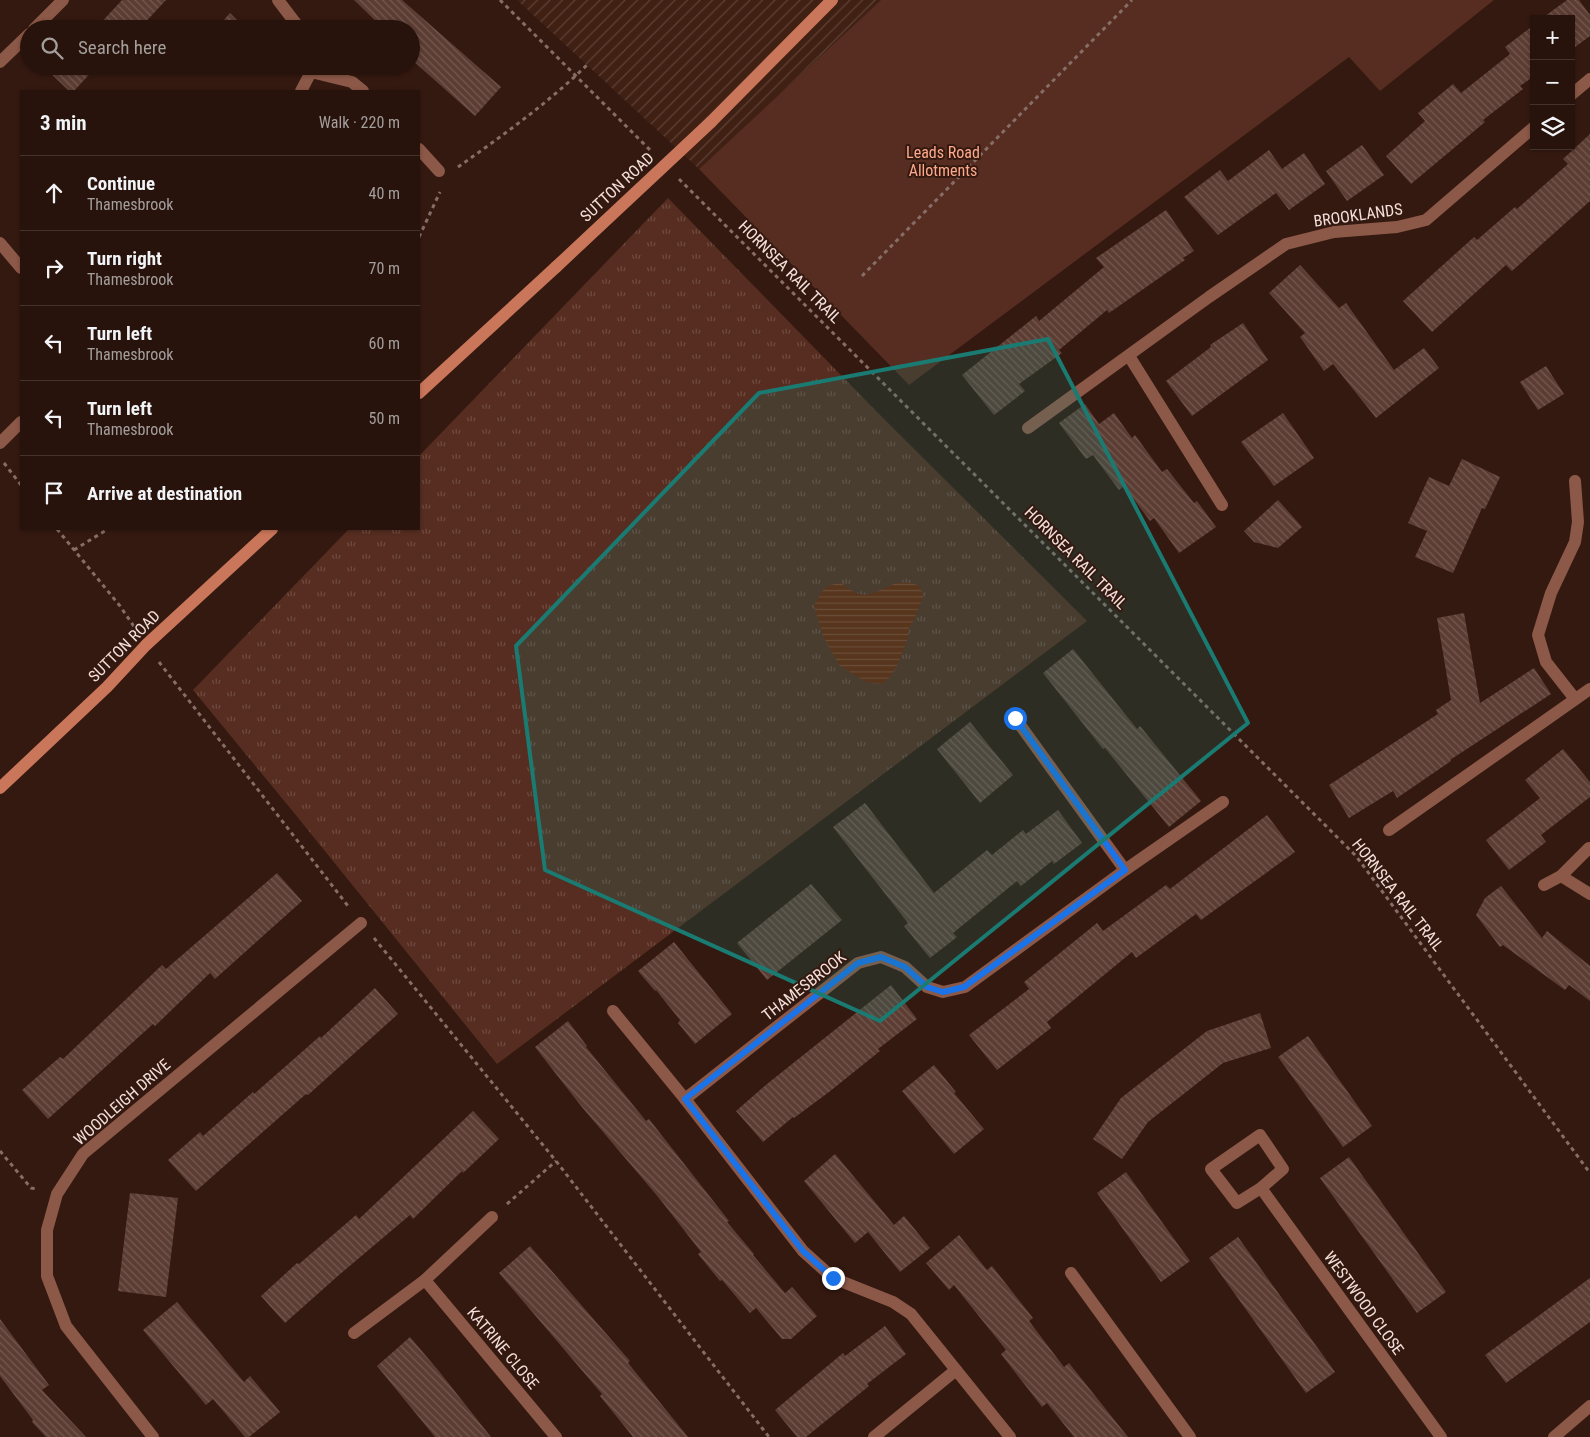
<!DOCTYPE html>
<meta charset="utf-8">
<style>
body{margin:0;font-family:"Roboto Condensed",sans-serif;background:#2f1c15;color:#f1f3f6}
.controls{position:absolute;right:15px;top:15px;display:grid;overflow:hidden;border-radius:0px;box-shadow:0 1px 4px #0004}
.controls button{width:45px;height:45px;display:grid;place-items:center;padding:0;border:0;border-bottom:1px solid #43322d;background:#27130c;color:#f1f3f6;font:25px sans-serif}
.stop{position:absolute;width:15px;height:15px;margin:-11px;border:4px solid #1a73e8;border-radius:50%;background:#fff}
.stop.end{background:#1a73e8;border-color:#fff;box-shadow:0 1px 5px #0008}
.list{margin:0;padding:0;list-style:none}
h2{display:flex;justify-content:space-between;align-items:center;height:65px;margin:0;padding:0 20px;font-size:21px}
h2 small{font-size:16px;font-weight:400;color:#a49e9d}
.list li{display:grid;grid-template-columns:32px 1fr auto;gap:15px;align-items:center;box-sizing:border-box;height:75px;padding:0 20px;border-top:1px solid #43322d}
.list b{display:block;font-size:19px;white-space:nowrap}
.list p{margin:0;font-size:16px;white-space:nowrap;color:#a49e9d}
.list em{font-size:16px;font-style:normal;color:#a49e9d}
.icon{flex:none;width:28px;height:28px;fill:none;stroke:currentColor;stroke-width:2;stroke-linecap:round;stroke-linejoin:round}
.map{position:relative;flex:none;width:1590px;height:1437px;overflow:hidden}
.search{position:absolute;background:#27130c;box-shadow:0 1px 4px #0004;left:20px;top:20px;width:400px;height:55px;display:flex;align-items:center;gap:12px;box-sizing:border-box;padding:0 18px;border-radius:28px;color:#a49e9d;font-size:19px}
.panel{position:absolute;background:#27130c;box-shadow:0 1px 4px #0004;left:20px;top:90px;width:400px;height:440px;border-radius:0px}
.map>svg:first-child{display:block}
.industrial{fill:url(#industrial-furrows)}
.grass{fill:url(#grass-tufts)}
.garden{fill:#562d20}
.water{fill:url(#water-rules)}
.building{fill:url(#building-back-hatch)}
.lines{fill:none;stroke-linecap:round;stroke-linejoin:round}
.path{stroke:#866e67;stroke-width:3;stroke-dasharray:4 4;stroke-linecap:butt}
.lane{stroke:#8c5847;stroke-width:12}
.street{stroke:#8c5847;stroke-width:12}
.secondary{stroke:#c9765a;stroke-width:12}
.secondary-bridge{stroke:#c9765a;stroke-width:12}
.route{stroke:#1a73e8;stroke-width:6}
.marked{fill:#1a7b73;fill-opacity:0.2;stroke:#1a7b73;stroke-width:4;stroke-linejoin:round}
.labels{text-anchor:middle;dominant-baseline:central;stroke-width:4;stroke-linejoin:round;paint-order:stroke}
.park-label{font-size:16px;fill:#fea98c;stroke:#341910}
.street-label{font-size:16px;fill:#f4e0da;stroke:#341910}
</style>
<div class="map">
<svg width="1590" height="1437" viewBox="0 0 1590 1437">
<defs>
<pattern id="industrial-furrows" width="10" height="10" patternUnits="userSpaceOnUse" patternTransform="scale(1.25)"><rect width="10" height="10" fill="#412014"/><path d="M-1 1l2-2M0 10L10 0M9 11l2-2" fill="none" stroke="#5d4036"/></pattern>
<pattern id="grass-tufts" width="24" height="20" patternUnits="userSpaceOnUse" patternTransform="scale(1.25)"><rect width="24" height="20" fill="#562d20"/><path d="M3 7l-1-3M5 7V3M7 7l1-3M15 17l-1-3M17 17v-4M19 17l1-3" fill="none" stroke="#6f4b40"/></pattern>
<pattern id="water-rules" width="6" height="5" patternUnits="userSpaceOnUse" patternTransform="scale(1.25)"><rect width="6" height="5" fill="#682308"/><path d="M0 2.5h6" fill="none" stroke="#7e432b"/></pattern>
<pattern id="building-back-hatch" width="6" height="6" patternUnits="userSpaceOnUse" patternTransform="scale(1.25)"><rect width="6" height="6" fill="#5c3d33"/><path d="M-1 5l2 2M0 0l6 6M5-1l2 2" fill="none" stroke="#745950"/></pattern>
</defs>
<rect width="100%" height="100%" fill="#341910"/>
<!-- industrial -->
<polygon class="industrial" points="517,0 881,0 699,169"/>
<!-- grass -->
<polygon class="grass" points="668,198 878,413 1087,621 497,1064 295,814 193,690 349,529 419,529 419,456"/>
<!-- garden -->
<polygon class="garden" points="881,0 1494,0 1380,91 1349,57 909,385 699,169"/>
<!-- water -->
<path class="water" d="M900,582L911,583L920,586L923,597L913,622L909,628L908,638L897,666L890,677L882,684L866,682L839,665L823,636L814,606C822,591 823,585 841,583C868,605 871,591 900,582Z"/>
<!-- building -->
<g class="building">
<polygon points="122,0 166,0 139,29 97,29 96,28"/>
<polygon points="354,0 402,0 501,87 475,116 411,59 411,29 384,29"/>
<polygon points="1567,0 1579,0 1590,15 1590,36 1571,50 1571,19 1541,19"/>
<polygon points="230,13 246,29 216,29"/>
<polygon points="1534,25 1534,76 1520,86 1523,89 1483,120 1485,122 1411,184 1386,156 1425,121 1418,113 1453,84 1461,93 1510,54 1505,47"/>
<polygon points="43,66 97,66 74,91 69,91"/>
<polygon points="1590,134 1590,201 1512,271 1506,265 1432,332 1403,301 1474,237 1477,240 1515,207 1517,209 1568,164 1563,159"/>
<polygon points="1362,145 1384,175 1347,201 1326,171"/>
<polygon points="1269,150 1282,169 1304,153 1325,184 1289,210 1276,193 1218,235 1184,197 1220,170 1228,181"/>
<polygon points="1166,210 1194,251 1183,258 1185,260 1109,313 1107,310 1059,350 1062,353 1019,384 1025,391 994,415 962,375 1036,316 1039,321 1104,267 1096,258"/>
<polygon points="1300,265 1339,308 1346,303 1394,370 1424,348 1439,368 1376,418 1333,364 1324,371 1300,337 1305,333 1269,293"/>
<polygon points="1243,323 1268,360 1192,416 1166,381 1211,347 1210,345"/>
<polygon points="1546,366 1564,394 1538,410 1520,382"/>
<polygon points="1085,404 1099,424 1114,413 1132,438 1135,435 1162,472 1167,469 1194,503 1197,501 1216,527 1179,553 1154,518 1150,521 1124,486 1119,490 1093,455 1086,459 1059,423"/>
<polygon points="1283,413 1314,458 1274,486 1241,442"/>
<polygon points="1462,459 1500,477 1485,509 1482,508 1453,573 1415,557 1427,531 1408,523 1429,477 1449,486"/>
<polygon points="1278,500 1302,527 1278,548 1254,542 1244,531"/>
<polygon points="1464,613 1480,703 1534,668 1551,694 1450,760 1451,761 1397,798 1393,791 1349,818 1329,785 1438,714 1436,710 1451,700 1437,618"/>
<polygon points="1073,649 1137,729 1140,726 1201,801 1169,827 1105,748 1103,749 1043,673"/>
<polygon points="970,722 1013,775 980,803 937,749"/>
<polygon points="1563,749 1590,782 1590,797 1541,835 1546,842 1509,870 1486,840 1540,798 1525,780"/>
<polygon points="865,803 934,893 987,850 992,855 1023,830 1026,834 1058,810 1082,843 1054,864 1052,861 1021,886 1017,881 953,933 957,937 930,958 904,926 908,923 833,827"/>
<polygon points="1267,815 1295,852 1201,920 1196,914 1136,958 1132,952 1047,1022 1051,1028 997,1070 969,1035 1029,989 1024,982 1097,923 1103,931 1166,885 1170,889"/>
<polygon points="277,873 302,901 215,979 210,973 155,1026 153,1024 48,1119 22,1090 60,1057 63,1059 162,965 166,969"/>
<polygon points="811,884 842,920 767,980 737,943"/>
<polygon points="1501,886 1542,938 1547,931 1590,966 1590,1001 1569,985 1565,990 1503,945 1500,947 1476,915 1485,898"/>
<polygon points="674,942 732,1014 695,1044 678,1023 680,1020 656,990 655,991 638,971"/>
<polygon points="891,985 917,1019 878,1049 880,1051 829,1092 794,1118 793,1117 763,1142 736,1111 767,1084"/>
<polygon points="375,988 398,1014 308,1095 306,1094 196,1191 168,1160 200,1132 203,1136 253,1092 254,1094 320,1036 321,1038"/>
<polygon points="1260,1013 1271,1048 1223,1063 1148,1122 1122,1159 1093,1139 1121,1098 1207,1031"/>
<polygon points="568,1021 587,1046 586,1047 646,1121 649,1119 729,1221 727,1222 754,1254 753,1255 785,1293 792,1287 817,1316 791,1339 782,1339 756,1308 750,1313 722,1280 720,1281 698,1254 701,1252 659,1198 581,1106 535,1047"/>
<polygon points="1308,1036 1372,1126 1343,1147 1278,1057"/>
<polygon points="934,1065 956,1092 954,1093 984,1129 954,1154 902,1091"/>
<polygon points="473,1111 499,1139 463,1173 462,1171 413,1219 410,1215 339,1275 285,1323 261,1296 297,1263 299,1264 356,1215 359,1219"/>
<polygon points="835,1154 894,1225 904,1216 930,1248 900,1272 868,1232 855,1243 804,1181"/>
<polygon points="1349,1157 1446,1292 1417,1313 1320,1178"/>
<polygon points="1126,1172 1190,1261 1161,1282 1097,1193"/>
<polygon points="130,1193 178,1198 166,1297 118,1291"/>
<polygon points="959,1235 987,1270 992,1266 1033,1318 1029,1321 1064,1367 1069,1363 1128,1437 1074,1437 1047,1403 1042,1407 1001,1354 1006,1350 954,1285 949,1290 926,1263"/>
<polygon points="1238,1237 1335,1372 1306,1393 1209,1258"/>
<polygon points="530,1246 630,1361 628,1363 688,1437 633,1437 600,1396 602,1394 499,1273"/>
<polygon points="1590,1278 1590,1322 1506,1383 1485,1355"/>
<polygon points="177,1302 244,1382 250,1376 280,1412 249,1437 245,1437 213,1399 206,1405 143,1330"/>
<polygon points="0,1319 49,1385 42,1390 86,1437 46,1437 32,1422 33,1420 0,1376"/>
<polygon points="885,1326 906,1354 867,1384 869,1386 806,1437 797,1437 775,1410 843,1353 845,1356"/>
<polygon points="410,1337 438,1370 491,1437 435,1437 377,1366"/>
</g>
<g class="lines">
<!-- path -->
<g class="path">
<polyline points="500,0 651,151"/>
<path d="M458,167C502,136 548,103 587,65"/>
<polyline points="679,179 1356,856 1590,1173"/>
<polyline points="419,237 440,192"/>
<polyline points="862,276 1132,0"/>
<polyline points="4,463 21,485"/>
<polyline points="57,529 120,606 135,628"/>
<polyline points="74,550 108,529"/>
<polyline points="159,662 348,906"/>
<polyline points="374,938 556,1161 769,1437"/>
<polyline points="0,1151 31,1188 37,1189"/>
<polyline points="507,1204 556,1161"/>
</g>
<!-- lane -->
<g class="lane">
<polyline points="1575,699 1546,662 1538,635 1551,593 1575,542 1578,522 1575,481"/>
<polyline points="1071,1273 1190,1437"/>
</g>
<!-- street -->
<g class="street">
<polyline points="278,0 300,29"/>
<polyline points="34,29 63,0"/>
<polyline points="0,62 29,34"/>
<polyline points="311,72 352,82 363,91"/>
<polyline points="301,91 311,72 310,66"/>
<polyline points="1571,95 1590,79"/>
<polyline points="419,149 439,171"/>
<polyline points="0,243 21,268"/>
<polyline points="1129,356 1222,505"/>
<polyline points="1028,428 1209,297 1286,244 1334,232 1397,227 1426,220 1534,127"/>
<polyline points="0,443 21,422"/>
<polyline points="1015,718 1125,870"/>
<polyline points="1389,830 1590,689"/>
<polyline points="1561,876 1590,894"/>
<polyline points="1544,885 1561,876 1589,848"/>
<polyline points="613,1011 685,1099 803,1251 833,1278 893,1302 911,1314 1010,1437"/>
<polyline points="685,1099 858,963 881,957 905,967 927,987 943,992 965,987 1125,870 1223,802"/>
<polygon points="1260,1135 1283,1169 1261,1188 1237,1203 1211,1169"/>
<polyline points="1261,1188 1441,1437"/>
<polyline points="425,1280 556,1437"/>
<polyline points="354,1333 425,1280 492,1217"/>
<polyline points="153,1437 66,1326 47,1276 47,1230 57,1194 83,1154 361,923"/>
<polyline points="874,1437 956,1370"/>
<polyline points="1554,1437 1590,1406"/>
</g>
<!-- secondary -->
<g class="secondary">
<polyline points="711,122 832,0"/>
<polyline points="419,393 556,267"/>
<polyline points="0,788 107,687 146,645 272,529"/>
</g>
<!-- secondary-bridge -->
<polyline class="secondary-bridge" points="556,267 711,122"/>
</g>
<g class="lines">
<!-- route -->
<polyline class="route" points="833,1278 803,1251 685,1099 858,963 881,957 905,967 927,987 943,992 964,987 1125,870 1015,718"/>
</g>
<!-- marked area -->
<path class="marked" d="M1048,339L1248,723L880,1021L545,870L516,646L759,393Z"/>
<g class="labels">
<!-- park labels -->
<g class="park-label">
<text x="943" y="152">Leads Road<tspan x="943" dy="18">Allotments</tspan></text>
</g>
<!-- street labels -->
<g class="street-label">
<text transform="translate(617 187) rotate(-43)">SUTTON ROAD</text>
<text transform="translate(1358 215) rotate(-8)">BROOKLANDS</text>
<text transform="translate(790 272) rotate(45)">HORNSEA RAIL TRAIL</text>
<text transform="translate(1076 558) rotate(45)">HORNSEA RAIL TRAIL</text>
<text transform="translate(124 646) rotate(-45)">SUTTON ROAD</text>
<text transform="translate(1398 895) rotate(52)">HORNSEA RAIL TRAIL</text>
<text transform="translate(804 986) rotate(-38)">THAMESBROOK</text>
<text transform="translate(122 1102) rotate(-41)">WOODLEIGH DRIVE</text>
<text transform="translate(1364 1303) rotate(54)">WESTWOOD CLOSE</text>
<text transform="translate(503 1348) rotate(50)">KATRINE CLOSE</text>
</g>
</g>
</svg>
<div class="controls">
<button>+</button>
<button>−</button>
<button><svg class="icon" aria-label="layers" viewBox="0 0 24 24"><path d="M12 4l9 5-9 5-9-5zM3 14l9 5 9-5"/></svg></button>
</div>
<div class="stop" style="left:1015px;top:718px"></div>
<div class="stop end" style="left:833px;top:1278px"></div>
<div class="search"><svg class="icon" aria-label="search" viewBox="0 0 24 24"><circle cx="10" cy="10" r="6"/><path d="M15 15l6 6"/></svg>Search here</div>
<section class="panel">
<h2>3 min<small>Walk · 220 m</small></h2>
<ul class="list">
<li><svg class="icon" aria-label="ahead" viewBox="0 0 24 24"><path d="M12 20V5M6 11l6-6 6 6"/></svg><div><b>Continue</b><p>Thamesbrook</p></div><em>40 m</em></li>
<li><svg class="icon" aria-label="right" viewBox="0 0 24 24"><path d="M7 20v-9h11M14 6l5 5-5 5"/></svg><div><b>Turn right</b><p>Thamesbrook</p></div><em>70 m</em></li>
<li><svg class="icon" aria-label="left" viewBox="0 0 24 24"><path d="M17 20v-9H6M10 6l-5 5 5 5"/></svg><div><b>Turn left</b><p>Thamesbrook</p></div><em>60 m</em></li>
<li><svg class="icon" aria-label="left" viewBox="0 0 24 24"><path d="M17 20v-9H6M10 6l-5 5 5 5"/></svg><div><b>Turn left</b><p>Thamesbrook</p></div><em>50 m</em></li>
<li><svg class="icon" aria-label="arrive" viewBox="0 0 24 24"><path d="M6 21V4h12l-3 4 3 4H6"/></svg><div><b>Arrive at destination</b></div></li>
</ul>
</section>
</div>
